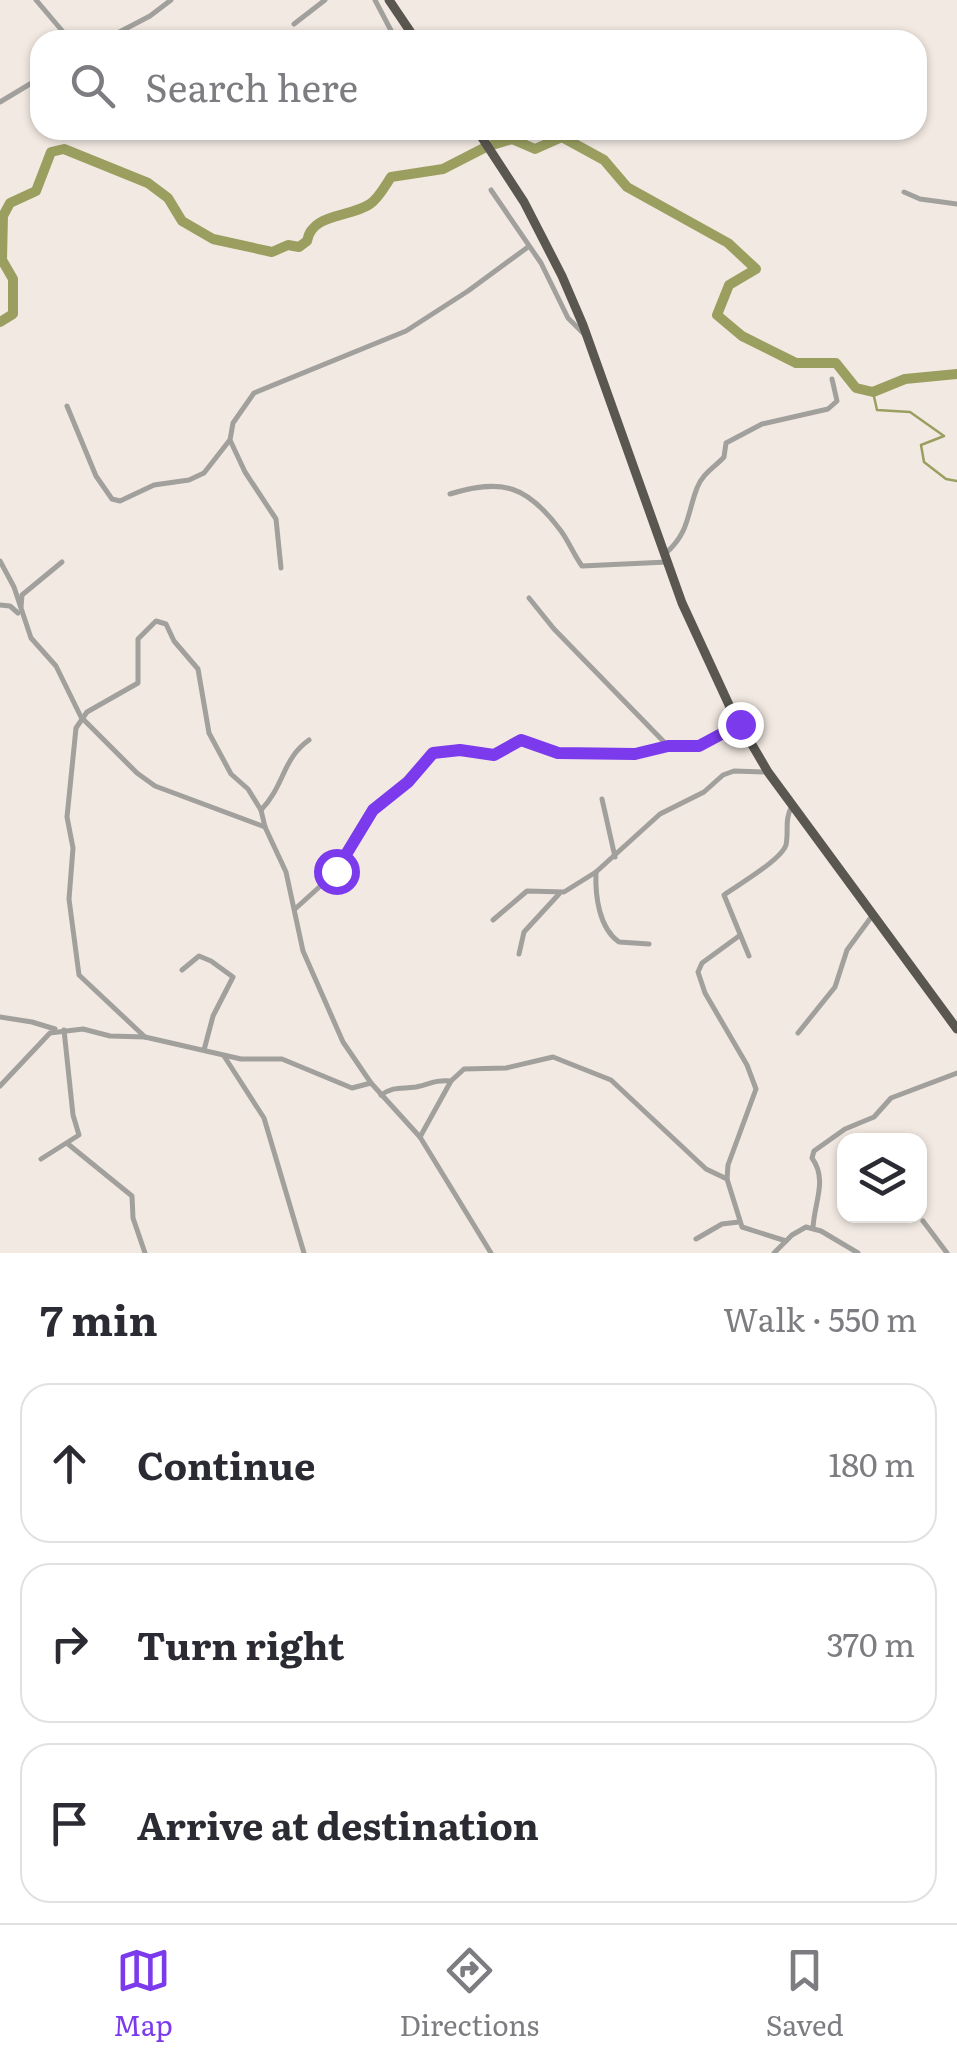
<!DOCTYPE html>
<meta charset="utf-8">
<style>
body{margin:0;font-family:Literata,serif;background:#f7f7f7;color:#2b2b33}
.controls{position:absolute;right:30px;bottom:30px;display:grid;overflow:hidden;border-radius:20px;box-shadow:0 2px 8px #0004}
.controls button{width:90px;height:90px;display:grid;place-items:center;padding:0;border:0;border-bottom:2px solid #e1e1e2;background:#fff;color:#2b2b33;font:50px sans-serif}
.stop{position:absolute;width:30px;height:30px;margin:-22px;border:8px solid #7c3aed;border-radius:50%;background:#fff}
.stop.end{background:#7c3aed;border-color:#fff;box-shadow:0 2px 10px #0008}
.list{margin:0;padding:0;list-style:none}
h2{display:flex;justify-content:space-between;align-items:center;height:130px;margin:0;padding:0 40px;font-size:42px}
h2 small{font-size:32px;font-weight:400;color:#7c7c81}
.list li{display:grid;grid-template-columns:65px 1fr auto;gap:30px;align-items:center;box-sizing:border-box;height:160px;margin:0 20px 20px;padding:0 20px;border:2px solid #e1e1e2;border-radius:30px}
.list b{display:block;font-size:38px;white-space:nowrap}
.list em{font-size:32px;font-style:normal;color:#7c7c81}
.icon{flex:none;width:55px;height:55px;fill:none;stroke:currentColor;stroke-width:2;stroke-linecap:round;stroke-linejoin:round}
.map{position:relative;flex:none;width:957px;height:1253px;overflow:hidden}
.search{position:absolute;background:#fff;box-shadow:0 2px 8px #0004;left:30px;right:30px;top:30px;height:110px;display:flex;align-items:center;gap:25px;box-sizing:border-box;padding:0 35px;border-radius:30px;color:#7c7c81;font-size:38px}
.sheet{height:670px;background:#fff}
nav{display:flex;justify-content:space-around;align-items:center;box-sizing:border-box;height:140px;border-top:2px solid #e1e1e2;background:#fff;font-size:28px;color:#7c7c81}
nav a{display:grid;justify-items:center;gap:5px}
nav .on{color:#7c3aed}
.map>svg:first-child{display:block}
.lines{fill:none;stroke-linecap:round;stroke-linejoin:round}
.stream{stroke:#9a9f60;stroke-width:2.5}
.river{stroke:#9a9f60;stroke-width:10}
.minor{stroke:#a1a09c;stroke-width:5}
.trunk{stroke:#5a5750;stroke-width:9}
.route{stroke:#7c3aed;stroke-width:12}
</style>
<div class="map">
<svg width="957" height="1253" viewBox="0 0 957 1253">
<rect width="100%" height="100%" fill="#f2e9e2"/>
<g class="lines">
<!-- stream -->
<polyline class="stream" points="873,392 877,410 910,412 944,436 921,445 924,462 946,479 957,481"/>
<!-- river -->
<g class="river">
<polyline points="492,145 512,139 535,149 562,137 604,160 627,187 728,243 756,269 729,285 717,315 742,336 796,363 836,363 856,388 873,392 905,379 957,374"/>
<path d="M0,322L13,314V279L2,260L3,216L10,203L36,191L51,152L64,149L148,183L168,198L182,221L213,239L272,252L288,245L299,247L307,241C312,213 349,218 370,204C378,199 385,186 391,177L443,169L484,148"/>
</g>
<!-- minor -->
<g class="minor">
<polyline points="36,0 70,40"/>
<polyline points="375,0 396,40"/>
<polyline points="294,24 325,0"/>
<polyline points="104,40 150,16 171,0"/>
<polyline points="0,102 40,78"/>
<polyline points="172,130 172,131"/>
<polyline points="491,190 541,263 568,318 583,333"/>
<polyline points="904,192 920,199 957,204"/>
<polyline points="67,406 96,476 112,499 120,501 154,485 189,480 204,473 229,441"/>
<path d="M450,494C502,478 527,485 561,531C569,542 574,555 582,566L667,562"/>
<path d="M666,553C689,533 687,514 697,488C702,474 715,467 724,457L726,443L762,424L828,409L837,401L832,379"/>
<polyline points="0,561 14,587 31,638 56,666 81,717 137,773 155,786 265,827"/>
<polyline points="281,568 276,519 245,472 230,440 233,423 254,393 406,331 468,291 528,247"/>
<polyline points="529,598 554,629 668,746"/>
<polyline points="0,605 10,606 18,613"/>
<polyline points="21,607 22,595 62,562"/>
<polyline points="602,799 615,857"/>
<path d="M261,810C285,785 282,759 309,740"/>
<path d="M596,872C595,896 599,928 619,942L649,944"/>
<polyline points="295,909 337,871 373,811 407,782 433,753 460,750 494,755 521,740 558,753 635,753 668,746 699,746 740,725"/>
<polyline points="493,920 527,891 564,892 596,872 660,814 704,792 723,775 734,771 768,772"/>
<polyline points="739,936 702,963 698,972 705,993 747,1065 756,1089 728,1165 727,1179 742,1227 786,1241"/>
<polyline points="519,954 524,932 559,894"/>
<path d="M749,956L724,895C738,885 781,860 786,845C789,831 784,820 792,806"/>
<polyline points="182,970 199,956 211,961 233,977 213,1016 204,1050"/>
<polyline points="0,1017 32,1022 55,1029"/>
<polyline points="798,1033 835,987 847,950 872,916"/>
<polyline points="145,1037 79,975 69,899 73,848 67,817 76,728 87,712 138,683 138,639 156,621 166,624 174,641 198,669 209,733 231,774 248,789 261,810 265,827 286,872 303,951 343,1042 371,1083 420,1137 491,1253"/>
<polyline points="224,1056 264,1118 304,1253"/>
<polyline points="0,1086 50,1033 83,1029 110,1036 145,1037 241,1059 282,1059 352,1088 371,1083"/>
<path d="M381,1095C394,1086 401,1089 416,1087C432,1084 432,1080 451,1081"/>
<polyline points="420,1137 451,1081 464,1069 506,1068 553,1057 611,1080 706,1169 727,1179"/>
<polyline points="68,1144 132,1196 133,1218 145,1253"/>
<polyline points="41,1159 79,1135 73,1115 64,1030"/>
<polyline points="923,1221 947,1253"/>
<path d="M813,1228C814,1203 828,1180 812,1158L814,1151L845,1129L874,1117L891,1098L957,1073"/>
<polyline points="696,1239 722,1224 739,1222"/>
<polyline points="774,1253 792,1235 806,1227 821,1231 858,1253"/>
</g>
<!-- trunk -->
<g class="trunk">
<polyline points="389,0 416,40"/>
<polyline points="477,130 524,202 562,276 583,325 682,603 730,707 768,772 957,1029"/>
</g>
</g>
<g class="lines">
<!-- route -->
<polyline class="route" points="336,871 373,810 408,782 433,753 460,750 494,755 521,740 558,753 635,754 668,746 699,746 740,724"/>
</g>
</svg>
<div class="controls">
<button><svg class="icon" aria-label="layers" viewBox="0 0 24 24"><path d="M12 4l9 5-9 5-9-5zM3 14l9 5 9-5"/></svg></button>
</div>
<div class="stop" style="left:336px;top:871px"></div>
<div class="stop end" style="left:740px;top:724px"></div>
<div class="search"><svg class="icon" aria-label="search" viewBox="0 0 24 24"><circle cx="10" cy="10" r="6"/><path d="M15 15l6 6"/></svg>Search here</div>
</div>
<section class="sheet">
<h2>7 min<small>Walk · 550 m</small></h2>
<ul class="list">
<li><svg class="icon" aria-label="ahead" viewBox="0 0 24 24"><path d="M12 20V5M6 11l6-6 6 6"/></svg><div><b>Continue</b></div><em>180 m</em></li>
<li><svg class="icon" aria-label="right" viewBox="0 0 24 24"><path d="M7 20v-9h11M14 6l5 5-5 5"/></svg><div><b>Turn right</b></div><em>370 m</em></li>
<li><svg class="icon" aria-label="arrive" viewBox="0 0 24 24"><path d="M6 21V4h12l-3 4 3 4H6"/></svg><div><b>Arrive at destination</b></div></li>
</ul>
</section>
<nav>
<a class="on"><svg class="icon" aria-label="map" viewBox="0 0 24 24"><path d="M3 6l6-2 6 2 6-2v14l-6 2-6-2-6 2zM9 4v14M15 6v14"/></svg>Map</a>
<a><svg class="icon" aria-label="directions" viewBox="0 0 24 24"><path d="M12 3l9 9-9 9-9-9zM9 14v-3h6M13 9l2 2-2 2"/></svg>Directions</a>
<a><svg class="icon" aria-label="saved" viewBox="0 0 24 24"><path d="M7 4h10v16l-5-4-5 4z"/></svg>Saved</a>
</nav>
